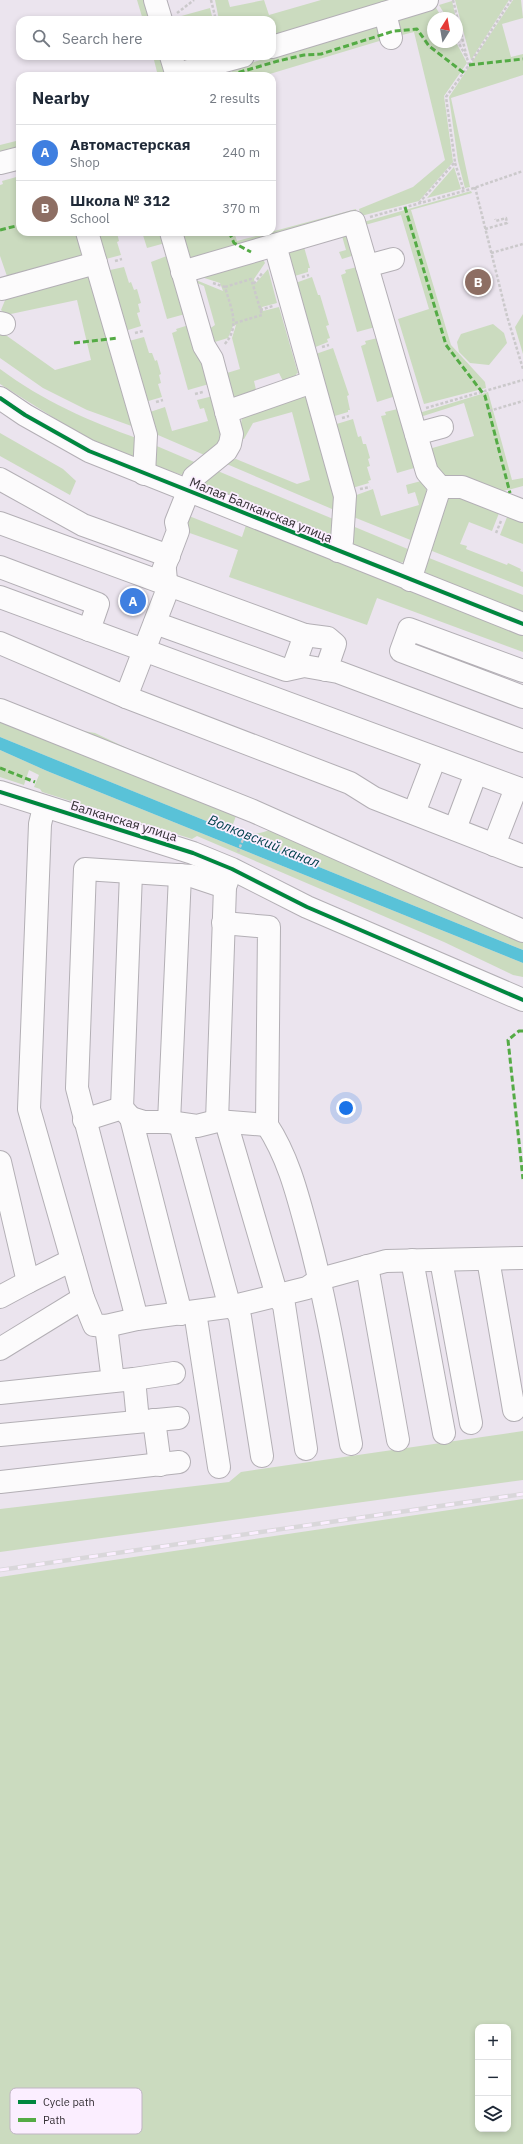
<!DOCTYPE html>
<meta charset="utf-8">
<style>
body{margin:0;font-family:"IBM Plex Sans",sans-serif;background:#f2f2f3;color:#1f2937}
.controls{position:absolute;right:12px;bottom:12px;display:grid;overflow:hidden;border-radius:8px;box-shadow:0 2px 6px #0003}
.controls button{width:36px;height:36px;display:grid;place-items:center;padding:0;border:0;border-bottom:1px solid #e0e1e3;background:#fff;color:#1f2937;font:20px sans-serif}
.compass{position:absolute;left:427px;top:12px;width:36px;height:36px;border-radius:50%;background:#fff;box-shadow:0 2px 6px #0003;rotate:11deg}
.you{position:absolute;left:346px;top:1108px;width:14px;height:14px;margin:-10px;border:3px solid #fff;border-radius:50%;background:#1a73e8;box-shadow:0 0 0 6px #1a73e833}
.badge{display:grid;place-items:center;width:26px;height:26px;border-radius:50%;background:#1a73e8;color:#fff;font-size:13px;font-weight:700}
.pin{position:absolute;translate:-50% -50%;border:2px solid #fff;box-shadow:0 1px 4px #0006}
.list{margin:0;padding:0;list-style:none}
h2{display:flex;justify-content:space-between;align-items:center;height:52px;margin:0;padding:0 16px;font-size:17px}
h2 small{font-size:13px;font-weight:400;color:#747a83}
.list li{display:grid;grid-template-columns:26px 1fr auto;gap:12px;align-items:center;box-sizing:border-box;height:56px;padding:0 16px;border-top:1px solid #e0e1e3}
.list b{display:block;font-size:15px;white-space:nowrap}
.list p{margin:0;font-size:13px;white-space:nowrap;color:#747a83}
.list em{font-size:13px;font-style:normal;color:#747a83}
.icon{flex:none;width:22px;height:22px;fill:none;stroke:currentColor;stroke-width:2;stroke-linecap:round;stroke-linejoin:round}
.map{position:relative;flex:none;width:523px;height:2144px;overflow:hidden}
.search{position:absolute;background:#fff;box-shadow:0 2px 6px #0003;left:16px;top:16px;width:260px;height:44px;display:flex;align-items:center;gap:10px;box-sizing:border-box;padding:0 14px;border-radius:12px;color:#747a83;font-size:15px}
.panel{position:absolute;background:#fff;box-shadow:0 2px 6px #0003;left:16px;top:72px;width:260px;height:164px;border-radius:12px}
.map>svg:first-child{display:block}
.green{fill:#cbdbbf;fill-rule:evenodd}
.water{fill:#59c2d8}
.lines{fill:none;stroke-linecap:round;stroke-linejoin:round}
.minor-casing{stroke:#b3afb5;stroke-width:24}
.path{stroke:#cbc9cb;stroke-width:2.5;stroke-dasharray:3 2;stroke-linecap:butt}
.minor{stroke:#fcfbfc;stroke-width:22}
.rail-casing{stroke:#d9d7da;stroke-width:4.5}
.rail{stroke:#fbeeff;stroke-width:3;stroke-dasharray:9;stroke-linecap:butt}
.quiet{stroke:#54ab45;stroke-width:3;stroke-dasharray:6 3;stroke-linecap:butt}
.cycleway-casing{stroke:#fbeeff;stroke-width:6}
.cycleway{stroke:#00873e;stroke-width:4}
.labels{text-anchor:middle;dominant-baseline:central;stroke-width:3.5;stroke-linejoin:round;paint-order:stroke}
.street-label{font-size:13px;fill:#353036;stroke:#fbeeff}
.water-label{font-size:14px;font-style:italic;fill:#02424d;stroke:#fbeeff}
.key{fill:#fbeeff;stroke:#c0b5c3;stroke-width:1}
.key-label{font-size:11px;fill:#353036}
</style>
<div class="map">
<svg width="523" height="2144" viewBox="0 0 523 2144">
<rect width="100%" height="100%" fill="#ebe4ee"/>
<!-- green -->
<g class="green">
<polygon points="137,0 150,0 156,20 143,20"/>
<polygon points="215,0 228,0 230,7 264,0 269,15 321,0 392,0 272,41 272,20 219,20"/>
<polygon points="455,0 509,0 471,60"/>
<polygon points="513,0 521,0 523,18 502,24 511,57 523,54 523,75 451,98 470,187 465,188 458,161 449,97"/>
<polygon points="452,1 456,18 447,18 439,5"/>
<polygon points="435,6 442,18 433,18 433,42 456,42 467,63 444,96 453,162 419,201 361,216 359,209 413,187 445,160 414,32 394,37 397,21 401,17"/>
<polygon points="210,8 213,20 167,20"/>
<polygon points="377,25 386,39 263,76 233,76 231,69"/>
<polygon points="153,56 166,56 172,76 158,76"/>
<polygon points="20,140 20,152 0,152 0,145"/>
<polygon points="454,167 461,189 427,198"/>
<polygon points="20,176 20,232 80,232 83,256 8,279 0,256 0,185 3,184 2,181"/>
<polygon points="471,191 472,193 411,210 451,345 485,382 486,388 424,404 398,319 429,309 401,215 365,225 360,223"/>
<polygon points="356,209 358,217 188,262 178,232 234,232 237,241"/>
<polygon points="346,230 358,254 342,259 339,252 346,250 342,236 304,247 310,268 308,268 308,272 288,278 284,252"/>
<polygon points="92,232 119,232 117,233 119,241 117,242 121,255 106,259"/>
<polygon points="142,232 166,232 169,242 147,248"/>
<polygon points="172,254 189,313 167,319 151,262"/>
<polygon points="263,259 265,263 254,279 255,284 268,269 277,303 262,307 263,311 279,307 298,373 296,374 297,377 285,385 279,373 254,381 257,394 234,401 227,373 240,369 232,338 236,325 233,326 228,338 208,344 205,332 215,325 204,286 190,280 191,278 223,291 220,283 195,275"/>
<polygon points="361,266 379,326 357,332 341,275 346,273 345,270"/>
<polygon points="124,267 129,283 131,282 134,290 137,289 141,303 138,304 140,312 137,313 141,326 125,331 107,273 110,270"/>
<polygon points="90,276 137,428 87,410 43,388 0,358 0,331 55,370 91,360 77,300 6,315 1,310 6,298"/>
<polygon points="312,277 318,295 320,295 329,325 326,326 330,338 327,339 328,342 308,350 290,285"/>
<polygon points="523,314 523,354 515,327"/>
<polygon points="192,324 209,384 188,390 172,333 177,331 176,329"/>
<polygon points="493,324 504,333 507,343 489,365 470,363 459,352 457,342 461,334"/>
<polygon points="144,337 149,353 152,353 155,361 157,360 161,374 159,375 161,383 158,384 162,397 145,402 129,341"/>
<polygon points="382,337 399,395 377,402 361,346 366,344 365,341"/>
<polygon points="333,348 349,395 347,396 350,410 348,410 348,412 328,418 310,356"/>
<path d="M0,369C43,401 89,421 139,439L135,457L97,443L75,431L0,384Z"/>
<polygon points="488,392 512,480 523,478 523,486 496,493 437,474 429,449 474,436 464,403 420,417 419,413"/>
<polygon points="302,395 307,397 339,512 222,462 236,459 297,484 310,480 292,412 253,423 244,439 239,438 242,417"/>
<polygon points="213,396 225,436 209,457 151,432 150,412 165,407 172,431 208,421 204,408 200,409 197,400"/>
<polygon points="402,408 421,466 397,473 381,416 386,415 385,412"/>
<polygon points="353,419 358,437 361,436 363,444 366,444 370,458 368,459 370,466 367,467 371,480 368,481 369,483 349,489 330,426"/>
<polygon points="0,433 63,469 76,481 70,495 0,456"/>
<polygon points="152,444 199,464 182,475 157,467 154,465"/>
<polygon points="213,469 338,521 334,537 202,485"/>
<polygon points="425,480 427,498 418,543 351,516 351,497 373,489 381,516 419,505 415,492 408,494 406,485"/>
<polygon points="451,494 501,508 492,531 469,522 460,544 467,546 466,549 507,565 508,563 521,569 520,571 523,572 523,587 427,549 440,504"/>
<polygon points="509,512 523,518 523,544 500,535"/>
<polygon points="189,516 242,537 246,525 523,635 523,652 377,598 367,625 229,577 238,550 184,531"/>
<polygon points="350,525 415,552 407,562 396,563 350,545"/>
<polygon points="424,556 523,595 523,613 428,576 422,568"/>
<path d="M0,717L95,733L133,751L153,758L169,767L236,816L233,824C243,834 256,836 269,830L523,936V950L0,737Z"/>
<polygon points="0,750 47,771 523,963 523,977 513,975 444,942 197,836 192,839 42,792 40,789 34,787 39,775 29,770 24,785 0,777"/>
<polygon points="523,1431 523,1480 0,1552 0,1509 229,1482 241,1472"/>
<path d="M523,1499V2144H0V1577ZM478,2027H508V2129H478Z"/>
</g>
<!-- water -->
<polygon class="water" points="0,737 523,950 523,963 47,771 0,750"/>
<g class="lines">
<defs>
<g id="minor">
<polyline points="155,0 161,20"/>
<polyline points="385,13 391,38"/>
<polyline points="272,47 427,0"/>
<polyline points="171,56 177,76"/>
<polyline points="177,74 243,56"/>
<polyline points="0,163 20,158"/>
<polyline points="87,232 146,435 144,474"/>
<polyline points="275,245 345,496 342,541 338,551"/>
<polyline points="367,266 393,259"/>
<polyline points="182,272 354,222 427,472 440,487 462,487 523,511"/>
<polyline points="2,289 96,263"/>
<polyline points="0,323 4,324"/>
<polyline points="0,398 25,415 89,451 523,624"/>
<polyline points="226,412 312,382"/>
<polyline points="416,434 442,427"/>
<polyline points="0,479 83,525 169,556"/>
<polyline points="0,523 305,635 293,668"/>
<polyline points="0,567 98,604 89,630"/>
<polyline points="410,580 440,487"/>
<polyline points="159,581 178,531 176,522 194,477 226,451 230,444 232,434 212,359 204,346 171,232"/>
<polyline points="0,597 523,790"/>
<polyline points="155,623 286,670 304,666 338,672 523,741"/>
<polyline points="305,635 328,638 335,644 326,670"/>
<polyline points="0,643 126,697 350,783 374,798 523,856"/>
<polyline points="523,671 409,629 401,651 523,697"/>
<polyline points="126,697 167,591 165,570"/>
<polyline points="0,710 253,811 523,931"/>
<polyline points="0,792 193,853 232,869 307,907 523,1000"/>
<polyline points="44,807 40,824 29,1109 83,1298 94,1325 106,1326 137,1319 234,1306 307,1288 320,1279 386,1261 523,1258"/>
<polyline points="414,813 435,758"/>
<polyline points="455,829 476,773"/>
<polyline points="494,845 516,788"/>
<path d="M223,923L269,927L267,1125C288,1157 297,1193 307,1230C326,1300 338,1372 351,1444"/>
<polyline points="122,1108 131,873"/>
<polyline points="131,1118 144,1122 169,1122 197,1126 217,1121 267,1125"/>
<polyline points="84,1120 122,1108 131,1118 181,1314"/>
<polyline points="217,1121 225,887 230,873"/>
<polyline points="169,1122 180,875"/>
<polyline points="226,1122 277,1296 284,1305 306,1449"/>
<polyline points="180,1124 229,1304 234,1306 240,1317 262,1456"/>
<polyline points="0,1162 28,1282 72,1260"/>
<polyline points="488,1259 514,1410"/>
<polyline points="412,1260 444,1433"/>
<polyline points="441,1260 471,1423"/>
<polyline points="367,1266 398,1440"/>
<polyline points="0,1297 28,1282"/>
<polyline points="195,1312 219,1467"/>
<polyline points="137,1319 77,1088 85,869 192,876 225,887"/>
<polyline points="106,1326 113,1381"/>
<polyline points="0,1349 83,1298"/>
<polyline points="134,1379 138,1421"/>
<polyline points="0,1393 134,1379 174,1373"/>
<polyline points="154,1420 160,1465"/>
<polyline points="0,1435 178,1418"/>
<polyline points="0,1482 179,1462"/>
</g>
</defs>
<!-- minor casing -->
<use href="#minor" class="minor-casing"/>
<!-- path -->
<g class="path">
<polyline points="211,0 216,20"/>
<polyline points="453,0 467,58"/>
<polyline points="441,12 444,18"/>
<polyline points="177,13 194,0"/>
<polyline points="457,40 467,58 469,65"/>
<polyline points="455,163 464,191"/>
<polyline points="475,187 507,316 523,369"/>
<polyline points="419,203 455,162 446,97 469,65 511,0"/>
<polyline points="370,217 471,189 523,171"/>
<polyline points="485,229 507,223 506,218 496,221 495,219"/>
<polyline points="491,253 523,244"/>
<polyline points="115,261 122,259"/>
<polyline points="302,277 309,275"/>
<path d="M213,283L225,287C231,309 241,326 224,345"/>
<polyline points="225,287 251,279 253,285 263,272"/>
<polyline points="260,310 273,306"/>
<polyline points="235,323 262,315 253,285"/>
<polyline points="135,333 143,331"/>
<polyline points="322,347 329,345"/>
<polyline points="195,394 203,392"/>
<polyline points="156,402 163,400"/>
<polyline points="426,408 523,380"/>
<polyline points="489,411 523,401"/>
<polyline points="342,418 349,416"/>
<polyline points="360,489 370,487"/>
<polyline points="496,533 501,521"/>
<polyline points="238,852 247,829"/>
</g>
<!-- minor -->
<use href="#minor" class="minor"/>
<defs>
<polyline id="rail" points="0,1570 523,1494"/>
</defs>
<!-- rail casing -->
<use href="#rail" class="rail-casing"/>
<!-- rail -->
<use href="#rail" class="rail"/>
<!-- quiet -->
<g class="quiet">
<polyline points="469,65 523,59"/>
<polyline points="230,75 278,61 304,55 321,54 394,31 417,29 429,46 464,73"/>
<polyline points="405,207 446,345 485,396 510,493"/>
<polyline points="0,230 20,225"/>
<polyline points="229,232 234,243 251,252"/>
<polyline points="74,343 118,338"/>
<polyline points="0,768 35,782"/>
<polyline points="523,1031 519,1031 508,1040 523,1179"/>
</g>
<defs>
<g id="cycleway">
<polyline points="0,398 25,415 89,451 523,624"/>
<polyline points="0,792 193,853 232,869 307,907 523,1000"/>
</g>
</defs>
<!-- cycleway casing -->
<use href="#cycleway" class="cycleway-casing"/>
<!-- cycleway -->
<use href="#cycleway" class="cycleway"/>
</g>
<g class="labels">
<!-- street labels -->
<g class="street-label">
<text transform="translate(261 510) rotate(22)">Малая Балканская улица</text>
<text transform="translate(124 821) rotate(17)">Балканская улица</text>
</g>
<!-- water labels -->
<g class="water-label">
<text transform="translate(264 841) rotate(22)">Волковский канал</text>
</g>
</g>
<!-- legend -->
<rect x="10" y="2088" width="132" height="46" rx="6" class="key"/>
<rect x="18" y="2100" width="18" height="4" fill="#00873e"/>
<rect x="18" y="2118" width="18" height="4" fill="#54ab45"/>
<g class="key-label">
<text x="43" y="2106">Cycle path</text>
<text x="43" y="2124">Path</text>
</g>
</svg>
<div class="controls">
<button>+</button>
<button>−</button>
<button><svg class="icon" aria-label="layers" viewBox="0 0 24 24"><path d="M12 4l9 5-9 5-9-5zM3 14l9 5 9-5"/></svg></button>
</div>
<svg class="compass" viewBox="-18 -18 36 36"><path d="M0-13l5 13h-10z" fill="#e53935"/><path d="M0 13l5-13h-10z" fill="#747a83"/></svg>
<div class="you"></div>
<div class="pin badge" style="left:133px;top:601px;background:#3f7fe0">A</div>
<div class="pin badge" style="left:478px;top:282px;background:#8d6e63">B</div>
<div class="search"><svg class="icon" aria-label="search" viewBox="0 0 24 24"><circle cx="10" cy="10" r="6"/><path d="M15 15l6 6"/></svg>Search here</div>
<section class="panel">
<h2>Nearby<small>2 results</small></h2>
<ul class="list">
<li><span class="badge" style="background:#3f7fe0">A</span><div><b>Автомастерская</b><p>Shop</p></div><em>240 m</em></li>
<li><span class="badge" style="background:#8d6e63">B</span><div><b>Школа № 312</b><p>School</p></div><em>370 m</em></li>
</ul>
</section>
</div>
